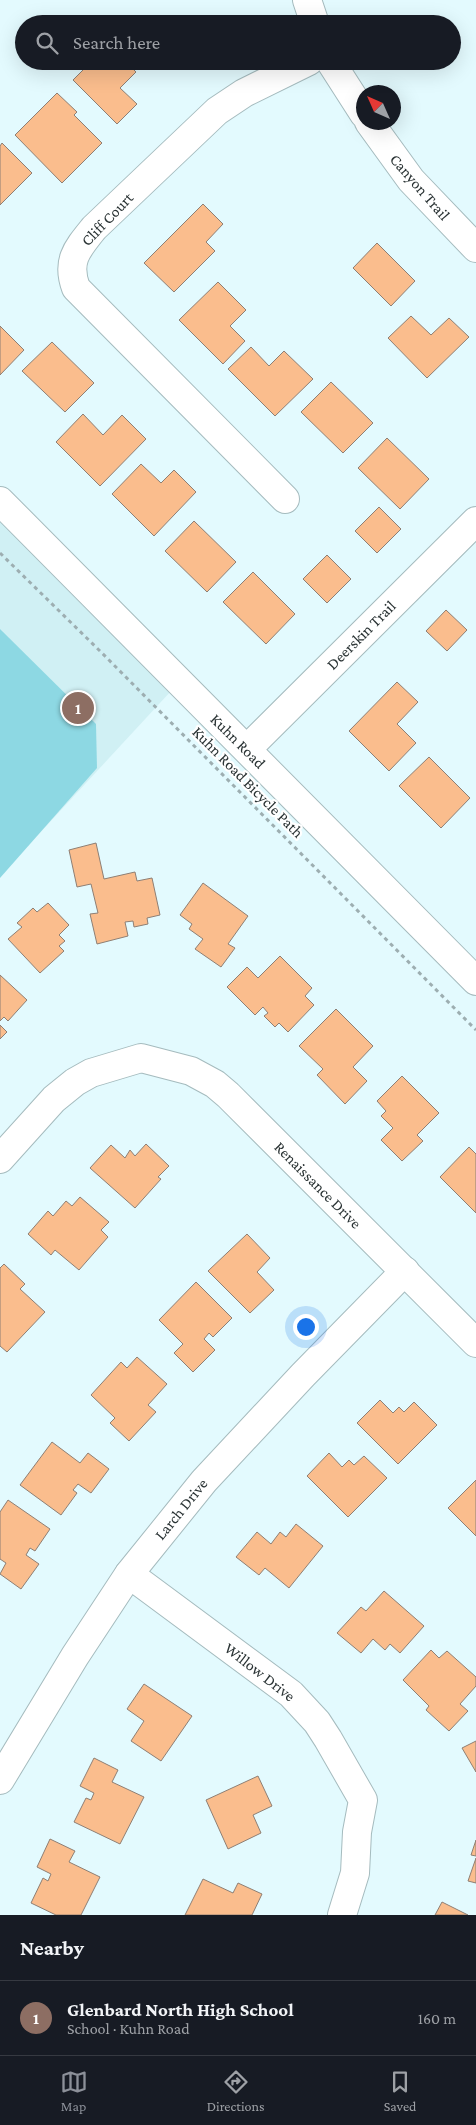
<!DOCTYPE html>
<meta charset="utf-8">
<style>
body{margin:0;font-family:"Crimson Pro",serif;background:#242831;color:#f1f3f6}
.compass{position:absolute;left:356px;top:85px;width:45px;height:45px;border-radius:50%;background:#171b24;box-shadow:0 5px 20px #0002;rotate:315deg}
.you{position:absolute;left:305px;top:1326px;width:18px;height:18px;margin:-12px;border:4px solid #fff;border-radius:50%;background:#1a73e8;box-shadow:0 0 0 8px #1a73e833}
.badge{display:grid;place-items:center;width:32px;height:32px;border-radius:50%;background:#8c9099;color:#fff;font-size:16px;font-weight:700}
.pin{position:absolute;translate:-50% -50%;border:2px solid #fff;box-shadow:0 1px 5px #0006}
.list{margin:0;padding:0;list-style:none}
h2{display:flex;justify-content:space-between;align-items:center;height:65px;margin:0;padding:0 20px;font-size:21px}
h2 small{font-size:16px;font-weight:400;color:#9ea1a6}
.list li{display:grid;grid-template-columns:32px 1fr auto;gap:15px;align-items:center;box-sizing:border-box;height:75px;padding:0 20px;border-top:1px solid #363941}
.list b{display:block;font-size:19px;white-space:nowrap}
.list p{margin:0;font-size:16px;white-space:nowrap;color:#9ea1a6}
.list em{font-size:16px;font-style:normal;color:#9ea1a6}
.icon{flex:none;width:28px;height:28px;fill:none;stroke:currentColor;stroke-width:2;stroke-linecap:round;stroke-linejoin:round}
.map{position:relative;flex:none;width:476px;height:1915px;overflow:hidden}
.search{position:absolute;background:#171b24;box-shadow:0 5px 20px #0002;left:15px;right:15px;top:15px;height:55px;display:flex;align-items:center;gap:12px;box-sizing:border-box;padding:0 18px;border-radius:28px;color:#9ea1a6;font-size:19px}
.sheet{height:140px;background:#171b24}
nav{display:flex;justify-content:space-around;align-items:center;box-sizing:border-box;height:70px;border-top:1px solid #363941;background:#171b24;font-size:14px;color:#9ea1a6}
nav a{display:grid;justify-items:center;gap:2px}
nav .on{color:#8c9099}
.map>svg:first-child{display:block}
.built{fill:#d0f0f4}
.green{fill:#8dd8e3}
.building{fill:#fabd8d;stroke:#8e7f74}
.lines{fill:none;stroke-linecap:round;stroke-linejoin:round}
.street-casing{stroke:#a5bbbe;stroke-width:30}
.path{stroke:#9daeb1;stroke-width:3;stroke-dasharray:4 4;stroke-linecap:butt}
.street{stroke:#fff;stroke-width:28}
.labels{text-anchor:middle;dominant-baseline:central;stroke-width:4.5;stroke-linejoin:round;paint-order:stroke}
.street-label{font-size:16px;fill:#2a3334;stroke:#fff}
</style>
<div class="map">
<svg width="476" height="1915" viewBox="0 0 476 1915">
<rect width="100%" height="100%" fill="#e3fafe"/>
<!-- built -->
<polygon class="built" points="0,519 171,691 0,876"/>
<!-- green -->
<polygon class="green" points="0,629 96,724 97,768 0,878"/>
<!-- building -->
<g class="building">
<polygon points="92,61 125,61 136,72 120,88 137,104 117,124 73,80"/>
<polygon points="57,93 77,112 74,115 102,143 62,183 15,135"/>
<polygon points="2,143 32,173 0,205 0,146"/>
<polygon points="203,204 223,224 206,242 215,251 174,292 144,263"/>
<polygon points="377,243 415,281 391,306 353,268"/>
<polygon points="218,282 246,310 230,326 245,341 223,364 179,320"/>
<polygon points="411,316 431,335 449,318 469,337 427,378 388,338"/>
<polygon points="0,326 24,350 0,375"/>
<polygon points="52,342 94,383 65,412 22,371"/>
<polygon points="251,347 269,366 284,351 313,379 275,416 228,369"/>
<polygon points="331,382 373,423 343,453 301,412"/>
<polygon points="83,414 103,435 122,415 146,439 100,486 56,442"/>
<polygon points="387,438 429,479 400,509 358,468"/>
<polygon points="141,464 161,483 174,470 196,492 154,536 112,494"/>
<polygon points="379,507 401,529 377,553 355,531"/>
<polygon points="194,521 236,562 207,592 165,551"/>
<polygon points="327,555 351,579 327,603 303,579"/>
<polygon points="253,572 295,614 266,644 223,602"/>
<polygon points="446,610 467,630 447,651 426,631"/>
<polygon points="397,682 418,702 397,724 416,743 389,771 349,731"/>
<polygon points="429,757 470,798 441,828 399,786"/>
<polygon points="96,843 104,879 135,872 137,881 152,878 160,915 147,918 148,924 134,927 133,921 125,922 128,936 97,944 90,914 98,913 91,884 77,887 69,850"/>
<polygon points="203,883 248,916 228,944 235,948 221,967 195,949 203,939 189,929 192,924 180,915"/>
<polygon points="48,903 69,925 59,935 65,941 59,946 64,951 40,973 8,939 22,927 17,923 33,908 37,912"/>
<polygon points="280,956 312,988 305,996 314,1005 288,1032 279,1023 275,1027 264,1016 268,1013 263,1007 255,1015 227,987 247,967 258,978"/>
<polygon points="0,975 27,1000 8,1021 4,1017 0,1021"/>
<polygon points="336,1009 373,1046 353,1067 367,1081 345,1104 317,1075 323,1069 299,1046"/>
<polygon points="0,1025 7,1032 0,1039"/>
<polygon points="402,1076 439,1113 417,1135 423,1141 402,1161 381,1140 393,1128 381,1116 386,1111 377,1101"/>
<polygon points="146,1144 169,1166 158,1177 161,1179 135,1208 90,1168 111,1145 125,1158 130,1150 135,1156"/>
<polygon points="469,1147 476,1154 476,1213 440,1177"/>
<polygon points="80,1197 109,1222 101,1230 108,1237 79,1270 55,1250 51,1255 28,1234 48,1211 53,1216 66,1201 72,1206"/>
<polygon points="247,1234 270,1258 257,1272 274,1290 250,1313 208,1271"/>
<polygon points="4,1264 25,1284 20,1289 45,1312 7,1352 0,1346 0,1268"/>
<polygon points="196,1282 232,1318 213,1337 209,1333 204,1339 215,1350 193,1372 174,1353 183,1344 159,1320"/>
<polygon points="137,1357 167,1384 148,1405 156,1412 129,1441 110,1423 115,1418 91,1395 121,1362 127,1368"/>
<polygon points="380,1400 393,1413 399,1407 404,1412 414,1402 437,1425 398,1464 357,1423"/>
<polygon points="52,1442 80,1463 88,1453 109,1469 91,1493 78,1484 73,1490 77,1493 61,1515 20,1485"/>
<polygon points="329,1453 342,1467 349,1460 354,1465 364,1456 387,1478 348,1517 307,1476"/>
<polygon points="476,1480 476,1536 448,1508"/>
<polygon points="8,1500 50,1529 35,1551 30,1548 26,1555 39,1564 21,1589 0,1574 6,1563 0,1559 0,1512"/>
<polygon points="296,1524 323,1546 289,1588 265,1568 259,1575 236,1557 257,1532 271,1544 280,1532 286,1537"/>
<polygon points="384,1591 424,1626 400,1653 390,1644 385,1650 373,1639 361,1653 337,1633 361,1607 366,1611"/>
<polygon points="431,1650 439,1658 447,1651 476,1677 476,1686 460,1704 468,1711 449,1731 426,1710 429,1706 403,1680"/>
<polygon points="144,1684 192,1716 161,1761 131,1741 144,1721 127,1709"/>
<polygon points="476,1741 476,1772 462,1748"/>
<polygon points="94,1758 118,1770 112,1782 144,1797 120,1844 74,1822 86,1798 91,1800 94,1793 80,1786"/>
<polygon points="258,1776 272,1806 253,1815 261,1833 228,1849 206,1800"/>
<polygon points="50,1839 75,1851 69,1862 100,1877 81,1915 56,1915 31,1903 43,1878 48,1881 51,1874 37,1867"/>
<polygon points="476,1840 476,1856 471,1855"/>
<polygon points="476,1858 476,1883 468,1881"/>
<polygon points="203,1879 233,1893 238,1883 262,1894 252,1915 185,1915"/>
<polygon points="442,1902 468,1915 435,1915"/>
</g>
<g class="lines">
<defs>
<g id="street">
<polyline points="307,0 315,24"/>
<polyline points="330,61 364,114"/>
<polyline points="369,122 411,180 476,248"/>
<path d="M285,499L76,288C66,261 77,249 94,228L217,111L244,93L309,61"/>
<polyline points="0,501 476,981"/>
<polyline points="247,749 476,521"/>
<polyline points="0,1159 54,1099 75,1082 91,1073 141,1058 191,1071 215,1084 228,1095 476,1343"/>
<polyline points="129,1574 291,1694 317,1722 328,1739 363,1800 357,1832 355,1873 342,1915"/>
<polyline points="0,1780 75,1656 129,1574 204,1481 303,1375 405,1271"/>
</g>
</defs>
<!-- street casing -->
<use href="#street" class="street-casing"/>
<!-- path -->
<polyline class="path" points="0,553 101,652 476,1030"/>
<!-- street -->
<use href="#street" class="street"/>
</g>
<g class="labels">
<!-- street labels -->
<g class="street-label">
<text transform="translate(420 187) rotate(49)">Canyon Trail</text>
<text transform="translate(107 219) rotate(-46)">Cliff Court</text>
<text transform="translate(361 635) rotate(-45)">Deerskin Trail</text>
<text transform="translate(238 741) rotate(45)">Kuhn Road</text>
<text transform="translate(248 782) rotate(45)">Kuhn Road Bicycle Path</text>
<text transform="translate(318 1185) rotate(45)">Renaissance Drive</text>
<text transform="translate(181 1509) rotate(-51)">Larch Drive</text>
<text transform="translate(260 1672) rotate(38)">Willow Drive</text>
</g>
</g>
</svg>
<svg class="compass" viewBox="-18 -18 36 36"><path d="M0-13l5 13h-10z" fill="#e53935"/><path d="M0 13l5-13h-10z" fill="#9ea1a6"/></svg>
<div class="you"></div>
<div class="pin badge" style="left:78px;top:708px;background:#8d6e63">1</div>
<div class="search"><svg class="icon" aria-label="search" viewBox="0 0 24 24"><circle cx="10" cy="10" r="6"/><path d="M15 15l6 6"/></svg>Search here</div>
</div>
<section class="sheet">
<h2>Nearby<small></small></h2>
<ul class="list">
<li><span class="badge" style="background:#8d6e63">1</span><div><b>Glenbard North High School</b><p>School · Kuhn Road</p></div><em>160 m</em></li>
</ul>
</section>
<nav>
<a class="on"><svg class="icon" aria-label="map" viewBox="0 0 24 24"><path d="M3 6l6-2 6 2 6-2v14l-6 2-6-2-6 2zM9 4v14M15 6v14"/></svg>Map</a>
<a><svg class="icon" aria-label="directions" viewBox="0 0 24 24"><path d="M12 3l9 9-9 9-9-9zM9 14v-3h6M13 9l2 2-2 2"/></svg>Directions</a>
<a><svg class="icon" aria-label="saved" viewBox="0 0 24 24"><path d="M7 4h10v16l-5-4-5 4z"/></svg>Saved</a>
</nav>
